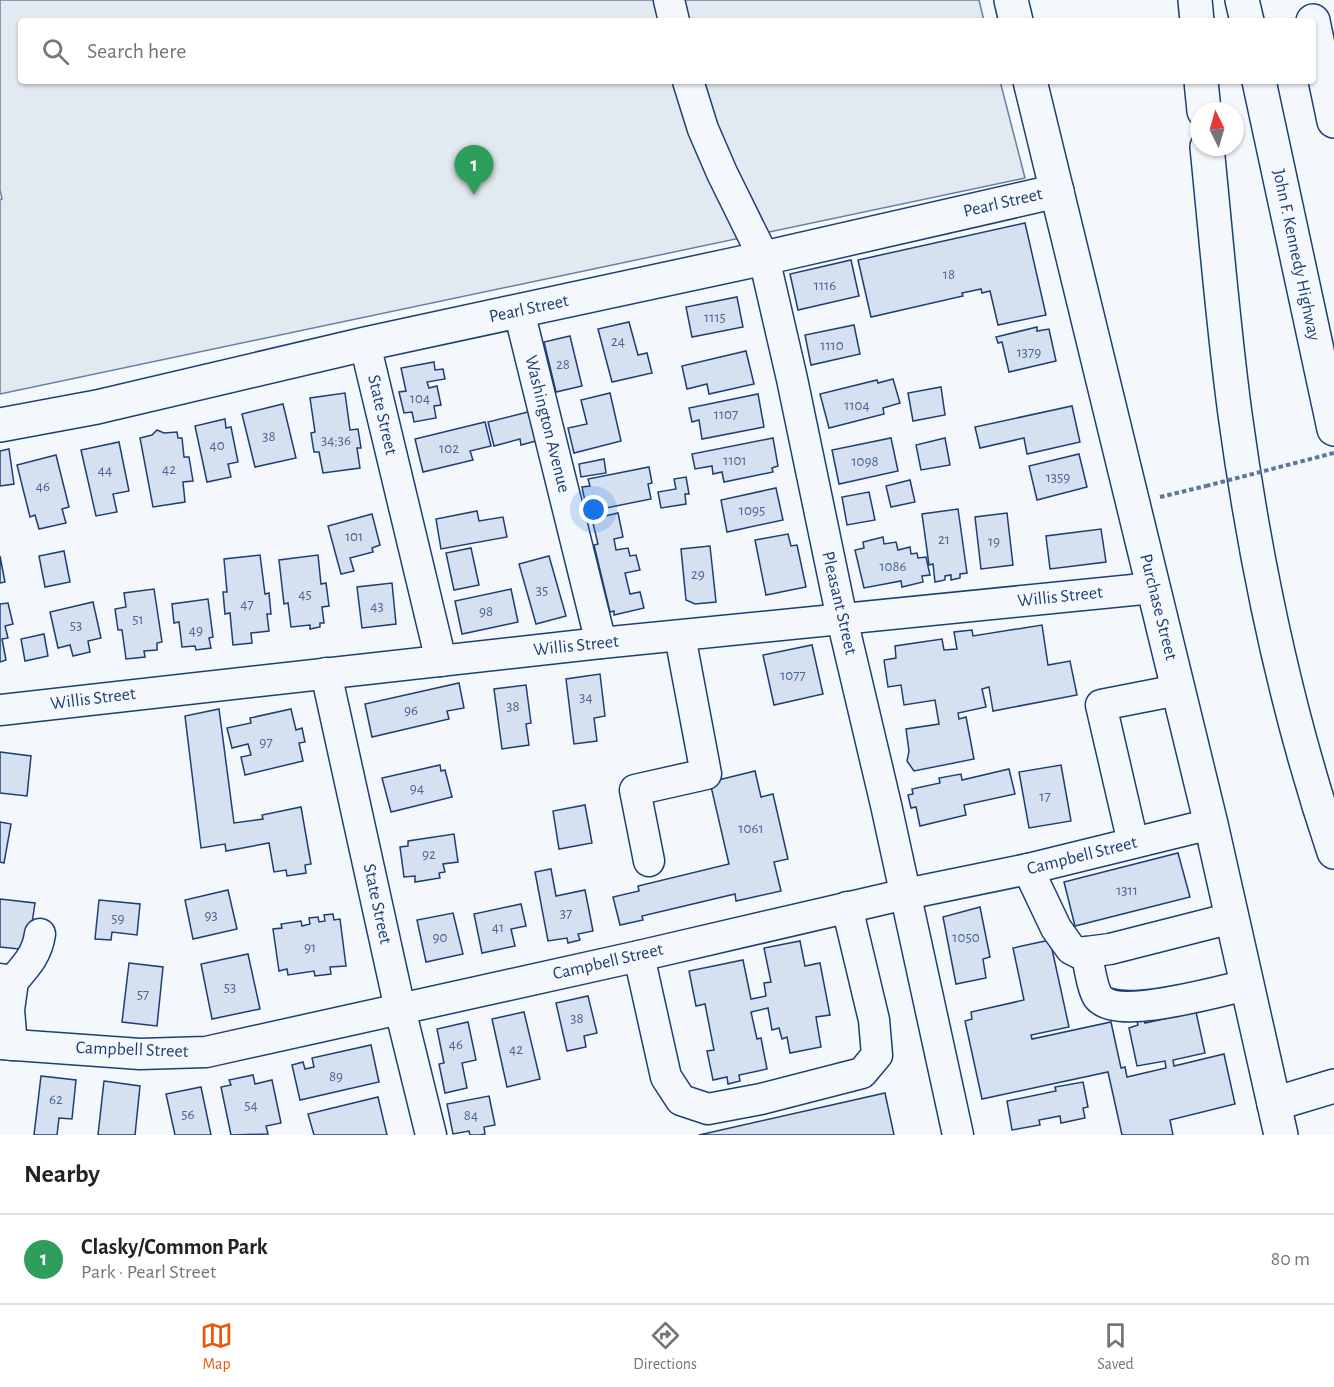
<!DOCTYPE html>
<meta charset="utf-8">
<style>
body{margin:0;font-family:"Alegreya Sans",sans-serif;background:#f6f6f6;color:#222}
.compass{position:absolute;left:1190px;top:102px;width:54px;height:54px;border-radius:50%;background:#fff;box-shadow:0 2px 4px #0004;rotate:355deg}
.you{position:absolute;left:594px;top:510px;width:21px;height:21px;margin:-15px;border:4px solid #fff;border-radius:50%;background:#1a73e8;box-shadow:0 0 0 9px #1a73e833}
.badge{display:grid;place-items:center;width:39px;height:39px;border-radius:50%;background:#ea580c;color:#fff;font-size:20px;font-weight:700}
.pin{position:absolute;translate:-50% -50px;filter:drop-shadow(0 2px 3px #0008)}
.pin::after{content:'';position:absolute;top:32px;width:21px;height:18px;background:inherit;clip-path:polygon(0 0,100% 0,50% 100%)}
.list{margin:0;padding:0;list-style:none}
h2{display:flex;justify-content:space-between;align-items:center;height:78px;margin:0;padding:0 24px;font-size:26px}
h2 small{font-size:20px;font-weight:400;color:#767676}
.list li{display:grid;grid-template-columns:39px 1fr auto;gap:18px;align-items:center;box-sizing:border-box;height:90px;padding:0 24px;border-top:2px solid #e0e0e0}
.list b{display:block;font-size:22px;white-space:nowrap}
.list p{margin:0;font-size:20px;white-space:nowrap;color:#767676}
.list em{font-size:20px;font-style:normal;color:#767676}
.icon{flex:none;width:33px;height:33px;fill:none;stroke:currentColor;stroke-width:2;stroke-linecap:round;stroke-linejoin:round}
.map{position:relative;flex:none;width:1334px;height:1135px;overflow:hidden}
.search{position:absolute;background:#fff;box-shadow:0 2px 4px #0004;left:18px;right:18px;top:18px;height:66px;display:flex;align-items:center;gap:15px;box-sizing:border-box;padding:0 21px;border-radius:6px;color:#767676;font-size:22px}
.sheet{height:168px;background:#fff}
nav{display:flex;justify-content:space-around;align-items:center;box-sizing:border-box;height:84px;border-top:2px solid #e0e0e0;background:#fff;font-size:16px;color:#767676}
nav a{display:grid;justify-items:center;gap:3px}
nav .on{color:#ea580c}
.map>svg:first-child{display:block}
.green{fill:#e3e9f0;stroke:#687fa3;stroke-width:1.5}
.building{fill:#d5e0f0;stroke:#1d3f73;stroke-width:1.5}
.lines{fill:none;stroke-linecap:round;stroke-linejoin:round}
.minor-casing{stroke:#1d3f73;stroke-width:33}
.major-casing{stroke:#1d3f73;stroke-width:36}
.highway-casing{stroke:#1d3f73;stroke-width:36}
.path{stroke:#5e769c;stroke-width:4;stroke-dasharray:4.5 3;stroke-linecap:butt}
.minor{stroke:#f4f7fb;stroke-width:30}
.major{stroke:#f4f7fb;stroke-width:33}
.highway{stroke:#f4f7fb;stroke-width:33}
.path-bridge{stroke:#5e769c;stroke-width:4;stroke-dasharray:4.5 3;stroke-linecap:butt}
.labels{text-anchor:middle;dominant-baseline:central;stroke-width:4.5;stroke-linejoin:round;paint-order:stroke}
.number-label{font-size:15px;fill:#4b6792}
.street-label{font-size:18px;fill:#1d3f73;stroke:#f4f7fb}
</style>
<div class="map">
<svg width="1334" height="1135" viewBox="0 0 1334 1135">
<rect width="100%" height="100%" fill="#f4f7fb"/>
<!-- green -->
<polygon class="green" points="0,0 979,0 984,21 21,21 21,81 1000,81 1025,178 0,394 0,200 2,199 0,190"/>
<!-- building -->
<g class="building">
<polygon points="1025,223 1046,315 998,325 990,291 982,293 981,289 962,293 963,296 871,317 858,260"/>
<polygon points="851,260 859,296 798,310 790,274"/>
<polygon points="737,297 743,327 692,337 686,307"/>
<polygon points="629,322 638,355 647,353 652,373 612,382 598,329"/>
<polygon points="854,325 860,354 811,365 805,335"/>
<polygon points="1037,327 1037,331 1049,329 1056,361 1009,372 1002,342 998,343 996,337"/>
<polygon points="570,336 582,386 556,392 544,342"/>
<polygon points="746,351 754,384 709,394 707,384 687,389 682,366"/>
<polygon points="434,362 435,370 443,369 445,379 427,382 429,388 437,386 441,405 434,406 436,418 414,422 412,412 404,413 399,392 406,391 401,368"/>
<polygon points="893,379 900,403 883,408 884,414 829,428 820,394 877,380 878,383"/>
<polygon points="941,387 945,415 913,421 908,393"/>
<polygon points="345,393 350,430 358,429 361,448 357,448 360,468 323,473 319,452 314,452 311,433 315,432 310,398"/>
<polygon points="610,393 621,441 574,453 568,428 587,424 581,400"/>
<polygon points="758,394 764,427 702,439 699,420 692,422 689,408"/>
<polygon points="283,404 296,458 255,467 242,414"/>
<polygon points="1072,406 1080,442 1027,454 1024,438 980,448 975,427"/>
<polygon points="536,410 543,439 521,445 520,439 494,446 488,422"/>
<polygon points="225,419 226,428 231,427 238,462 228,464 231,477 207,482 195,426"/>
<polygon points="485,422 491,446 470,451 473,460 423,472 415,439"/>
<polygon points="157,430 164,433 177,432 178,438 182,438 184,457 189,457 193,481 183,482 185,502 153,507 140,438 152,435"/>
<polygon points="773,438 778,466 772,468 773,472 724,482 722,472 713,474 712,466 695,469 692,454"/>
<polygon points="891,438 898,471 839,484 832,450"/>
<polygon points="945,438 950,465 921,470 916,445"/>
<polygon points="119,442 129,491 113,494 117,512 96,516 81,450"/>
<polygon points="9,449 14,484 0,486 0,451"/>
<polygon points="1079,454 1087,487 1037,500 1029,466"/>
<polygon points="56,455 69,507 62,509 66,523 39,529 35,515 30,517 17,465"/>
<polygon points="604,459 606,473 581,477 579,464"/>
<polygon points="649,467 652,483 648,484 651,499 596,510 595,504 586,506 582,487 590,486 588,479"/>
<polygon points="686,477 689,494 685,494 686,504 661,508 658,492 676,489 674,479"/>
<polygon points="910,480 915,502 891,507 886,486"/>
<polygon points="776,488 783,520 727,532 721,500"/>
<polygon points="869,492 875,520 847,525 842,497"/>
<polygon points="958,509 967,573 960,574 960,578 951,580 951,575 945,576 945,580 935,582 933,564 929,565 922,514"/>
<polygon points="477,511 479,521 503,517 507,537 441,549 436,519"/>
<polygon points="618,513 623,537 614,539 616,550 628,548 630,556 636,555 640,570 625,573 630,594 640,592 644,608 614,615 614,611 610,612 594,545 598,544 592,519"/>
<polygon points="1007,513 1013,565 981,569 975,517"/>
<polygon points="372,514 380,545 372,548 373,552 350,558 354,571 341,574 328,526"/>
<polygon points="1101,529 1106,562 1050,569 1046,536"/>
<polygon points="788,534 791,546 797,545 806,587 766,595 755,540"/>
<polygon points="883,537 884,544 896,542 898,550 910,547 911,554 917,553 918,558 926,557 930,575 922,576 923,582 902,587 901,581 864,588 855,550 864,548 863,542"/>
<polygon points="710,546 716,602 695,604 686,600 681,549"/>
<polygon points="471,548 479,585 454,590 446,553"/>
<polygon points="64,551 70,582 45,587 39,556"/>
<polygon points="260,555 265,594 269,593 271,614 267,614 269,631 251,633 252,643 233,645 230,613 225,614 223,592 227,592 224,559"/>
<polygon points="318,555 321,584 326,583 329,606 322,607 324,623 320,623 320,627 310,629 310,625 291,627 288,603 284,604 279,560"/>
<polygon points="0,556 5,582 0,583"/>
<polygon points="549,556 566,616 536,624 519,564"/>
<polygon points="392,583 396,624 362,628 357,587"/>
<polygon points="154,589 162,642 157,643 157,650 144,651 145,657 126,659 122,630 118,630 115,609 126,607 124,593"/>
<polygon points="511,589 518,622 462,634 455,601"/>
<polygon points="208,599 213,637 209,638 211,648 196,650 195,646 182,647 179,622 174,623 172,604"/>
<polygon points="93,602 101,638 88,641 90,652 73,656 70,645 58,648 50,612"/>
<polygon points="8,603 13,624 5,626 8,638 2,639 6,660 0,662 0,604"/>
<polygon points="1042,625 1048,665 1070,661 1077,695 993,711 989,687 982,689 986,707 958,713 959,719 966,717 974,759 914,771 907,761 909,751 906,729 939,724 935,700 904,705 901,685 888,687 884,660 896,658 895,646 942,639 944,650 957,649 954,632 972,630 973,636"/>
<polygon points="44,634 48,656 25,661 21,639"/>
<polygon points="812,645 823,694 774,705 763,655"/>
<polygon points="600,674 605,716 594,718 597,741 574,744 566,679"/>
<polygon points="459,683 464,708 447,711 449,719 372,737 365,704"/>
<polygon points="526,685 531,723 526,724 529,745 502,749 494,689"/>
<polygon points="219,709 234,823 263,819 262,815 301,807 311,864 305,865 306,873 287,876 286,870 274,872 269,843 226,851 225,844 201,848 185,716"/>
<polygon points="291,709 296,730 302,728 305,742 299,743 303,761 245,775 241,757 251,755 248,744 232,748 227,728 251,723 250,718"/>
<polygon points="0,752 31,756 27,796 0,793"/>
<polygon points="440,765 441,771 445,770 452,797 391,812 382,778"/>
<polygon points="1061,765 1071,821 1029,828 1019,772"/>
<polygon points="1009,769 1015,794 964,805 966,815 920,826 916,807 911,808 908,795 913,794 912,789 940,783 939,778 961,774 962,780"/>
<polygon points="755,771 761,797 773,794 788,859 774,862 781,891 736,901 735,894 642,916 643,920 620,925 613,897 639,891 638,886 729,864 710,782"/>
<polygon points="585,805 592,843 559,849 553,811"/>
<polygon points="0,822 11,824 4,863 0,862"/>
<polygon points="454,834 458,862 443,864 445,872 439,873 440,878 415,882 415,876 404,877 400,847 408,846 408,841"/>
<polygon points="1178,853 1190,897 1075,926 1064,882"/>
<polygon points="551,869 556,896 585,890 593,931 578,934 580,940 568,943 567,938 548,941 535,872"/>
<polygon points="228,890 237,929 193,939 185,900"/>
<polygon points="0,899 35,903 28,950 0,947"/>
<polygon points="99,900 140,904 137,935 112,932 111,940 95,939"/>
<polygon points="521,904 526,926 511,929 515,946 482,953 474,914"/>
<polygon points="980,907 990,957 983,959 986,978 956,984 943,917"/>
<polygon points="453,913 463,954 426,962 417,920"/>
<polygon points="333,914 334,920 340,919 346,966 330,967 331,974 315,976 314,971 288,975 287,969 279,971 273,929 282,928 281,924 301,921 302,926 310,924 309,918 318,917 319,922 325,921 324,915"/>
<polygon points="1050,940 1069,1027 1031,1035 1032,1039 1111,1022 1121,1068 1125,1067 1127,1077 1166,1068 1165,1061 1137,1066 1129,1028 1138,1025 1136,1016 1143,1015 1145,1023 1196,1012 1205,1053 1173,1060 1174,1066 1224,1054 1235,1104 1170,1120 1173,1135 1122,1135 1108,1072 982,1099 965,1021 972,1019 971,1012 1024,1000 1013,948"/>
<polygon points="800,941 805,966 820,963 830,1015 816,1017 821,1047 790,1053 787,1037 782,1039 779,1028 772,1030 768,1008 751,1012 757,1039 761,1038 767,1069 739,1075 740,1081 728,1084 727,1077 713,1080 707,1051 714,1050 705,1004 696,1006 689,971 743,960 751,999 766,996 764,983 771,982 764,948"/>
<polygon points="248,954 260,1009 212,1019 201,964"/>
<polygon points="129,963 163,967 157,1026 122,1022"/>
<polygon points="588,996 597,1033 584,1036 586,1047 567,1051 556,1003"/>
<polygon points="524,1012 540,1079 507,1087 492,1019"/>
<polygon points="468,1022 476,1060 462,1063 467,1088 445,1093 439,1064 444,1063 437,1029"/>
<polygon points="371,1045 379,1082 300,1100 292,1065 303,1062 305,1069 314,1067 312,1058"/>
<polygon points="253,1075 255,1084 272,1080 281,1123 266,1126 268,1134 231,1135 221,1087 231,1085 229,1080"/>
<polygon points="41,1076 76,1080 72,1119 59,1118 57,1135 34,1135"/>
<polygon points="104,1081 140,1086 135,1135 98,1135"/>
<polygon points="1083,1082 1088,1107 1083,1108 1085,1118 1061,1123 1060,1116 1039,1120 1040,1125 1012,1130 1007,1101 1056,1091 1055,1087"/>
<polygon points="201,1087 211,1135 175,1135 166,1094"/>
<polygon points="885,1093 894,1135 699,1135"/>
<polygon points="489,1096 495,1125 484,1127 485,1134 481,1135 470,1135 469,1131 453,1134 447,1104"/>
<polygon points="378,1097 387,1135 314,1135 308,1114"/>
</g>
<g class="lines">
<defs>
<g id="minor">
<polyline points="669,0 674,21"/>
<polyline points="688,81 703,129 722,173 764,258 792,379 842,619 886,805 958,1135"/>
<polyline points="519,311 601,643"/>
<polyline points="365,344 441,661"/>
<polyline points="326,673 400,1009 431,1135"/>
<polyline points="0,710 601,643 1153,588"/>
<polyline points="1133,843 1101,705 1178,690"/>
<polyline points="649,861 635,790 706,774 680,636"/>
<polyline points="1028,869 1056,928 1071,949 1079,953 1110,949 1232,918"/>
<path d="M1086,952C1089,964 1092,988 1098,997C1117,1021 1219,991 1247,985"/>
<polyline points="639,956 666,1077 681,1100 708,1109 761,1099 862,1073 877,1055 874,1020 847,907"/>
<polyline points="0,979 13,981 9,1010 12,1045"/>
<path d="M13,981C26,966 37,955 40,934"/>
<polyline points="0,1044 140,1054 206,1052 639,956 906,894 1028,869 1211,824"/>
</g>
<g id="major">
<polyline points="1011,0 1016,21"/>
<polyline points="1030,81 1211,824 1281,1135"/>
<polyline points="0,425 97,407 365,344 764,258 1057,191"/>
</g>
<g id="highway">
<polyline points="1195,0 1197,21"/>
<polyline points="1242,0 1247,21"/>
<polyline points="1313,21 1334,121"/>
<polyline points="1201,81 1204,111"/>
<polyline points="1259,81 1334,429"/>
<path d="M1207,147C1216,236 1223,325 1235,414C1255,561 1286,710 1334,852"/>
<polyline points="1274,1104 1334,1086"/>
</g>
</defs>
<!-- minor casing -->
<use href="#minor" class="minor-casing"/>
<!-- major casing -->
<use href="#major" class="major-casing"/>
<!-- highway casing -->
<use href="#highway" class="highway-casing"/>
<!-- path -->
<polyline class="path" points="1160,497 1206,486"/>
<!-- minor -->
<use href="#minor" class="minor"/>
<!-- major -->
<use href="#major" class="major"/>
<!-- highway -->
<use href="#highway" class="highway"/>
<!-- path-bridge -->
<polyline class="path-bridge" points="1206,486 1334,453"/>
</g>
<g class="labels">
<!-- number labels -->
<g class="number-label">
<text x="949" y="274">18</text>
<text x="825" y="285">1116</text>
<text x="715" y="317">1115</text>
<text x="618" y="341">24</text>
<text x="832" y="345">1110</text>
<text x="1029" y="352">1379</text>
<text x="563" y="364">28</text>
<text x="420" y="398">104</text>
<text x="857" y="405">1104</text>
<text x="726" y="414">1107</text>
<text x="269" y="436">38</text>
<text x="336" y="440">34;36</text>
<text x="217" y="445">40</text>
<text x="449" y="448">102</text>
<text x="735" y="460">1101</text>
<text x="865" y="461">1098</text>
<text x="169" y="469">42</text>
<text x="105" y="470">44</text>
<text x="1058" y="477">1359</text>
<text x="43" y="486">46</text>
<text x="752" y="510">1095</text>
<text x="354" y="536">101</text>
<text x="944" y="539">21</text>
<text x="994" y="541">19</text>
<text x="893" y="566">1086</text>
<text x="698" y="574">29</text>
<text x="542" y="590">35</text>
<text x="305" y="594">45</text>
<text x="247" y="604">47</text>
<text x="377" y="606">43</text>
<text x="486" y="611">98</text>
<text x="138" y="619">51</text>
<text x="76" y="625">53</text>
<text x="196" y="630">49</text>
<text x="793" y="675">1077</text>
<text x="586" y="697">34</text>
<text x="513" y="706">38</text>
<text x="411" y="710">96</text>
<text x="266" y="742">97</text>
<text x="417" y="788">94</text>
<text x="1045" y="796">17</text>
<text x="751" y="828">1061</text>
<text x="429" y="854">92</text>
<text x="1127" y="890">1311</text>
<text x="566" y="913">37</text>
<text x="211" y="915">93</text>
<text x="118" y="918">59</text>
<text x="498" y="927">41</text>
<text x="440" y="937">90</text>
<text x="966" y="937">1050</text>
<text x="310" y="947">91</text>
<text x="230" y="987">53</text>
<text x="143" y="994">57</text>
<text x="577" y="1018">38</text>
<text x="456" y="1044">46</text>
<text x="516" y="1049">42</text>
<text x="336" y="1076">89</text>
<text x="56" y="1099">62</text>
<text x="251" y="1105">54</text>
<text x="188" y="1114">56</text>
<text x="471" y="1115">84</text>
</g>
<!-- street labels -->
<g class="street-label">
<text transform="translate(1003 203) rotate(-13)">Pearl Street</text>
<text transform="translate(1296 255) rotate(78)">John F. Kennedy Highway</text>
<text transform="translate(529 309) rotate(-12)">Pearl Street</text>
<text transform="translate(382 415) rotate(77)">State Street</text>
<text transform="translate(547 424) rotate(76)">Washington Avenue</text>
<text transform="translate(1060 597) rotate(-6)">Willis Street</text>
<text transform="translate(839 603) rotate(77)">Pleasant Street</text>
<text transform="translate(1158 607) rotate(76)">Purchase Street</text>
<text transform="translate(576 646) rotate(-6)">Willis Street</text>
<text transform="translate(93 699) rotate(-7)">Willis Street</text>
<text transform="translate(1082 856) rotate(-14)">Campbell Street</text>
<text transform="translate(377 904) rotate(78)">State Street</text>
<text transform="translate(608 962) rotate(-13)">Campbell Street</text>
<text transform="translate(132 1050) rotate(2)">Campbell Street</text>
</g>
</g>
</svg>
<svg class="compass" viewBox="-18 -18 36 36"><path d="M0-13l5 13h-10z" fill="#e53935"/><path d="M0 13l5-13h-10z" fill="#767676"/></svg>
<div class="you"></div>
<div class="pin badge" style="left:474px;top:195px;background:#2e9e5b">1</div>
<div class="search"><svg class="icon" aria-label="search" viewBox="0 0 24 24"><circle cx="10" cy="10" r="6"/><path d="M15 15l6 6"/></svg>Search here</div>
</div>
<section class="sheet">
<h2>Nearby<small></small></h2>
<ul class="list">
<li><span class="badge" style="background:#2e9e5b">1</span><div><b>Clasky/Common Park</b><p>Park · Pearl Street</p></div><em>80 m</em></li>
</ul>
</section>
<nav>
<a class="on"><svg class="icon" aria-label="map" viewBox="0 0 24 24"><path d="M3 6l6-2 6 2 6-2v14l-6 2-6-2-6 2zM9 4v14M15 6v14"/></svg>Map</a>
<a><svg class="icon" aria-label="directions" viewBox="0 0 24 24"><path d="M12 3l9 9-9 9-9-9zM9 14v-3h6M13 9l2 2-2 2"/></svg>Directions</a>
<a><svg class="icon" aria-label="saved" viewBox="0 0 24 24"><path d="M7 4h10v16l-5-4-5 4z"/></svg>Saved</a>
</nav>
